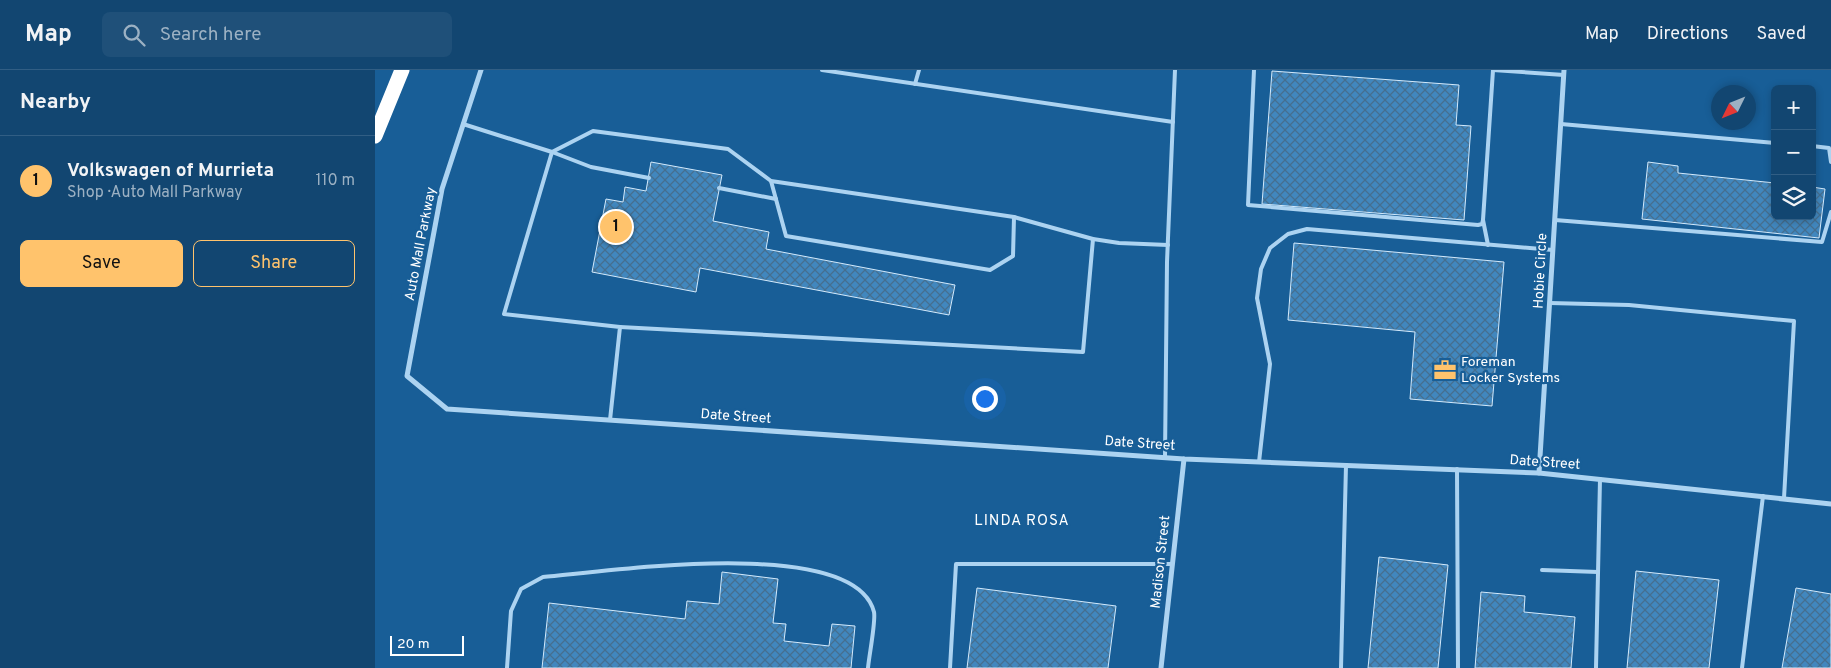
<!DOCTYPE html>
<meta charset="utf-8">
<style>
body{margin:0;font-family:Overpass,sans-serif;background:#1f5079;color:#f1f3f6}
.controls{position:absolute;right:15px;top:15px;display:grid;overflow:hidden;border-radius:8px;box-shadow:0 2px 8px #0003}
.controls button{width:45px;height:45px;display:grid;place-items:center;padding:0;border:0;border-bottom:1px solid #315e84;background:#124671;color:#f1f3f6;font:25px sans-serif}
.compass{position:absolute;left:1336px;top:15px;width:45px;height:45px;border-radius:50%;background:#124671;box-shadow:0 2px 8px #0003;rotate:227deg}
.scale{position:absolute;left:15px;bottom:12px;width:74px;box-sizing:border-box;padding-left:5px;border:2px solid #fff;border-top:0;font-size:14px;line-height:18px;white-space:nowrap;color:#fff;-webkit-text-stroke:4px #185e97;paint-order:stroke}
.you{position:absolute;left:609px;top:328px;width:18px;height:18px;margin:-12px;border:4px solid #fff;border-radius:50%;background:#1a73e8;box-shadow:0 0 0 8px #1a73e833}
.badge{display:grid;place-items:center;width:32px;height:32px;border-radius:50%;background:#ffc36c;color:#111;font-size:16px;font-weight:700}
.pin{position:absolute;translate:-50% -50%;border:2px solid #fff;box-shadow:0 1px 5px #0006}
.list{margin:0;padding:0;list-style:none}
h2{display:flex;justify-content:space-between;align-items:center;height:65px;margin:0;padding:0 20px;font-size:21px}
h2 small{font-size:16px;font-weight:400;color:#9cb1c3}
.list li{display:grid;grid-template-columns:32px 1fr auto;gap:15px;align-items:center;box-sizing:border-box;height:90px;padding:0 20px;border-top:1px solid #315e84}
.list b{display:block;font-size:19px;white-space:nowrap}
.list p{margin:0;font-size:16px;white-space:nowrap;color:#9cb1c3}
.list em{font-size:16px;font-style:normal;color:#9cb1c3}
.actions{display:flex;gap:10px;padding:15px 20px}
.actions a{flex:1;padding:11px 0;border:1px solid #ffc36c;border-radius:8px;text-align:center;font-size:18px;color:#ffc36c}
.actions .main{background:#ffc36c;color:#111}
.icon{flex:none;width:28px;height:28px;fill:none;stroke:currentColor;stroke-width:2;stroke-linecap:round;stroke-linejoin:round}
.map{position:relative;flex:none;width:1456px;height:598px;overflow:hidden}
header{display:flex;align-items:center;gap:30px;box-sizing:border-box;height:70px;padding:0 25px;background:#124671;border-bottom:1px solid #315e84}
header strong{font-size:24px}
nav{display:flex;gap:28px;margin-inline-start:auto;font-size:18px}
.search{width:350px;height:45px;background:#1f5079;display:flex;align-items:center;gap:12px;box-sizing:border-box;padding:0 18px;border-radius:8px;color:#9cb1c3;font-size:19px}
main{display:flex}
aside{flex:1;background:#124671}
.map>svg:first-child{display:block}
.building{fill:url(#building-cross-hatch);stroke:#d3eafc}
.lines{fill:none;stroke-linecap:round;stroke-linejoin:round}
.lane{stroke:#acd3f1;stroke-width:4}
.street{stroke:#acd3f1;stroke-width:5}
.highway{stroke:#fff;stroke-width:15}
.labels{text-anchor:middle;dominant-baseline:central;stroke-width:4.5;stroke-linejoin:round;paint-order:stroke}
.street-label{font-size:14px;fill:#fff;stroke:#185e97}
.poi-label{font-size:14px;fill:#fff;stroke:#185e97;text-anchor:start}
.neighbourhood-label{font-size:15px;letter-spacing:1px;fill:#fff;stroke:#185e97}
</style>
<header>
<strong>Map</strong>
<div class="search"><svg class="icon" aria-label="search" viewBox="0 0 24 24"><circle cx="10" cy="10" r="6"/><path d="M15 15l6 6"/></svg>Search here</div>
<nav><a>Map</a><a>Directions</a><a>Saved</a></nav>
</header>
<main>
<aside>
<h2>Nearby<small></small></h2>
<ul class="list">
<li><span class="badge">1</span><div><b>Volkswagen of Murrieta</b><p>Shop · Auto Mall Parkway</p></div><em>110 m</em></li>
</ul>
<div class="actions"><a class="main">Save</a><a>Share</a></div>
</aside>
<div class="map">
<svg width="1456" height="598" viewBox="0 0 1456 598">
<defs>
<pattern id="building-cross-hatch" width="8" height="8" patternUnits="userSpaceOnUse" patternTransform="scale(1.25)"><rect width="8" height="8" fill="#4187be"/><path d="M0 0l8 8M0 8l8-8" fill="none" stroke="#456f90"/></pattern>
</defs>
<rect width="100%" height="100%" fill="#185e97"/>
<!-- building -->
<g class="building">
<polygon points="897,1 1084,15 1081,55 1096,56 1089,150 887,134"/>
<polygon points="276,92 347,105 338,151 394,162 391,179 580,215 574,245 325,198 321,222 217,202 231,129 248,132 250,117 271,121"/>
<polygon points="1273,92 1303,96 1303,103 1400,113 1400,146 1437,146 1437,117 1450,119 1444,168 1267,149"/>
<polygon points="919,173 1129,192 1117,336 1035,329 1040,262 913,250"/>
<polygon points="1004,487 1073,495 1063,598 993,598"/>
<polygon points="1261,501 1344,510 1334,598 1252,598"/>
<polygon points="347,502 403,509 398,553 411,554 409,571 454,576 457,554 480,556 476,598 167,598 174,533 310,549 312,531 344,534"/>
<polygon points="602,518 741,536 733,598 592,598"/>
<polygon points="1421,518 1456,524 1456,598 1407,598"/>
<polygon points="1106,522 1150,526 1149,542 1200,547 1196,598 1100,598"/>
</g>
<g class="lines">
<!-- lane -->
<g class="lane">
<polyline points="447,0 798,52"/>
<polyline points="879,0 873,135 1103,155 1107,154 1108,150 1118,0"/>
<polyline points="1118,0 1189,5"/>
<polyline points="540,14 544,0"/>
<polyline points="88,54 177,82 129,244 245,257 235,350"/>
<polyline points="1186,54 1400,73"/>
<polyline points="1437,76 1454,78 1456,92"/>
<polyline points="177,82 218,61 353,79 396,111 639,147 718,169 744,173 793,175"/>
<polyline points="177,82 216,97 274,108"/>
<polyline points="396,111 411,166 615,200 638,186 639,147"/>
<polyline points="344,118 401,129"/>
<polyline points="1108,150 1113,175"/>
<polyline points="1180,150 1447,172 1456,142"/>
<polyline points="1175,233 1254,235 1419,251 1409,428"/>
<polyline points="245,257 708,282 718,169"/>
<polyline points="790,387 792,192 800,0"/>
<polyline points="884,392 895,294 882,228 886,199 895,178 913,164 932,159 1178,180"/>
<polyline points="1082,399 1083,598"/>
<polyline points="1167,500 1223,502"/>
<path d="M132,598L136,541L146,519L168,507C229,502 479,464 499,542C501,551 494,586 493,598"/>
<polyline points="575,598 581,494 797,494"/>
<polyline points="966,598 971,395"/>
<polyline points="1221,598 1225,409"/>
<polyline points="1367,598 1388,426"/>
</g>
<!-- street -->
<g class="street">
<polyline points="106,0 67,119 32,306 72,339 809,389 1164,403 1456,434"/>
<polyline points="1164,403 1189,0"/>
<polyline points="786,598 809,389"/>
</g>
<!-- highway -->
<polyline class="highway" points="0,66 27,0"/>
</g>
<!-- icons -->
<defs>
<symbol id="office-bare" viewBox="-9 -9 18 18"><path d="M-6-3h4V-5.5h4V-3h4V5H-6ZM-1-4.5V-3h2v-1.5ZM-6 0V1H6V0Z" fill="#ffc36c" stroke="#185e97" stroke-width="2.5" paint-order="stroke"/></symbol>
</defs>
<g fill-rule="evenodd">
<use href="#office-bare" x="1054" y="284" width="32" height="32"/>
</g>
<g class="labels">
<!-- street labels -->
<g class="street-label">
<text transform="translate(46 174) rotate(-79)">Auto Mall Parkway</text>
<text transform="translate(1166 201) rotate(-87)">Hobie Circle</text>
<text transform="translate(361 347) rotate(4)">Date Street</text>
<text transform="translate(765 374) rotate(4)">Date Street</text>
<text transform="translate(1170 393) rotate(4)">Date Street</text>
<text transform="translate(786 492) rotate(-84)">Madison Street</text>
</g>
<!-- poi labels -->
<g class="poi-label">
<text x="1086" y="292">Foreman<tspan x="1086" dy="16">Locker Systems</tspan></text>
</g>
<!-- neighbourhood labels -->
<g class="neighbourhood-label">
<text x="647" y="451">LINDA ROSA</text>
</g>
</g>
</svg>
<div class="controls">
<button>+</button>
<button>−</button>
<button><svg class="icon" aria-label="layers" viewBox="0 0 24 24"><path d="M12 4l9 5-9 5-9-5zM3 14l9 5 9-5"/></svg></button>
</div>
<svg class="compass" viewBox="-18 -18 36 36"><path d="M0-13l5 13h-10z" fill="#e53935"/><path d="M0 13l5-13h-10z" fill="#9cb1c3"/></svg>
<div class="scale">20 m</div>
<div class="you"></div>
<div class="pin badge" style="left:241px;top:157px">1</div>
</div>
</main>
